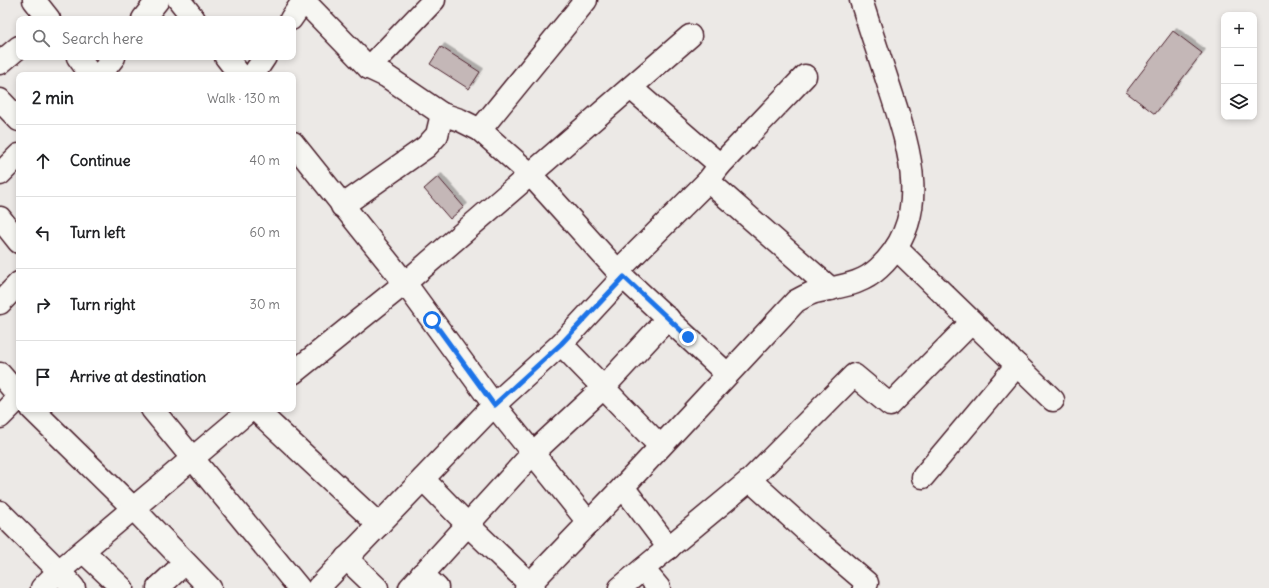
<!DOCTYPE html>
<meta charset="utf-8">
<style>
body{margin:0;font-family:Delius,sans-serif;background:#f2f2f2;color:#202124}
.controls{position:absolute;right:12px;top:12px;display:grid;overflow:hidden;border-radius:8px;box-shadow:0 2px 6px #0003}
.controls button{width:36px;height:36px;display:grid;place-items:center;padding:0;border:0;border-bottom:1px solid #e0e0e0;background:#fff;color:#202124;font:20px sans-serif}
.stop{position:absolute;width:12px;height:12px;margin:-9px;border:3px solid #1a73e8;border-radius:50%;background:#fff}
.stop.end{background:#1a73e8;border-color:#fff;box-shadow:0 1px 4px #0008}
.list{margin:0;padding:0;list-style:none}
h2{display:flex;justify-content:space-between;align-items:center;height:52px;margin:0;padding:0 16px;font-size:17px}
h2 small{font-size:13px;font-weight:400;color:#757577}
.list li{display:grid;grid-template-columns:26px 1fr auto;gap:12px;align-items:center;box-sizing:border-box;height:72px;padding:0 16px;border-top:1px solid #e0e0e0}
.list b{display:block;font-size:15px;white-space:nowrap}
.list em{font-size:13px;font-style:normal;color:#757577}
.icon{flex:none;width:22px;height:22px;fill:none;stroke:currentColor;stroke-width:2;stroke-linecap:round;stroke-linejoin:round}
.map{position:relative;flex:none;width:1269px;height:588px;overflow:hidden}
.search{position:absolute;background:#fff;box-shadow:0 2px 6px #0003;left:16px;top:16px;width:280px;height:44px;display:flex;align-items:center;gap:10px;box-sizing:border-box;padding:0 14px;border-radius:8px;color:#757577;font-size:15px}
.panel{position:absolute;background:#fff;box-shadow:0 2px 6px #0003;left:16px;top:72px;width:280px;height:340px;border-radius:8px}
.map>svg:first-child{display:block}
.building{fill:#c4b7b7;stroke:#4a1f2b;filter:url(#shadow)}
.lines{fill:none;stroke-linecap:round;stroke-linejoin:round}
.minor-casing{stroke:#4a1f2b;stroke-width:25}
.minor{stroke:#f6f6f2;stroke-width:22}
.route{stroke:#1a73e8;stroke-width:5}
</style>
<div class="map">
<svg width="1269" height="588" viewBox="0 0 1269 588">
<defs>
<filter id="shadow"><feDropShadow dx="3.5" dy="-3.5" stdDeviation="0" flood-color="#0004"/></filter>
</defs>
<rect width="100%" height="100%" fill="#ece9e6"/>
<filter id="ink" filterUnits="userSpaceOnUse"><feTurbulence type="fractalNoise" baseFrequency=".025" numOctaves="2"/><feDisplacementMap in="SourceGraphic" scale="8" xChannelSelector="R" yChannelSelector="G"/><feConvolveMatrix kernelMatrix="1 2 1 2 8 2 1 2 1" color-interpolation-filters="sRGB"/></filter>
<g filter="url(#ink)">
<!-- building -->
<g class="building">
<polygon points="1173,31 1202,53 1155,114 1126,92"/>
<polygon points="441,47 480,72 469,89 430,64"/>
<polygon points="438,177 464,207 450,219 424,189"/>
</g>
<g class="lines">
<defs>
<g id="minor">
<polyline points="34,0 49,19"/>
<polyline points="179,0 194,19"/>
<polyline points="303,0 369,68 386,76 442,114 460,120 480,130 530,174 623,277 727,374"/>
<polyline points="143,19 158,0"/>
<polyline points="291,19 304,0"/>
<polyline points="78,57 91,75"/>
<polyline points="226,57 240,75"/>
<polyline points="0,63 19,47"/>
<polyline points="369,68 434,0"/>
<polyline points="100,75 114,57"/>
<polyline points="253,75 265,57"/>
<polyline points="0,100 19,120"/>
<polyline points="480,130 586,0"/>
<polyline points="293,143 405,283 494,405 589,523"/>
<polyline points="720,165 805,76"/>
<polyline points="0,174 19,155"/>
<polyline points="708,181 831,289"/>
<polyline points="342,206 426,147 437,135 442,114"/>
<polyline points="0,218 19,242"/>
<polyline points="896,248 1053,400"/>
<polyline points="618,271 708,181 720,165 631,88"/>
<polyline points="0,303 19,283"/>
<polyline points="561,344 660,446"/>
<polyline points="293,373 405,283 690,36"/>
<polyline points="0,374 19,396"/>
<polyline points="32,409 133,508 210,588"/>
<polyline points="152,409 299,588"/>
<polyline points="255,409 379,525"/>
<polyline points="0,417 19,398"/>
<polyline points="923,477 1017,365"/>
<polyline points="423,479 467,524 534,588"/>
<polyline points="750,480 812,536 867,583 864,588"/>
<polyline points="623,487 669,548"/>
<polyline points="0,512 59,571 74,588"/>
<polyline points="83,551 122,588"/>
<polyline points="346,558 377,588"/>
<polyline points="643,569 659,588"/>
<polyline points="422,574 437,588"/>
<polyline points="42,588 59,571 251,409"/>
<polyline points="158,588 185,563"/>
<polyline points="318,588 494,405 561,344 623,277"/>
<polyline points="410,588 533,453 603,388 668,318"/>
<path d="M526,588L623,487L796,301C802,298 808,294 815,292C838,286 860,286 879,268C934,217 909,147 889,86C880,58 870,29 861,0"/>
<polyline points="620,588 750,480 854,375 890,405 972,322"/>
</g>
</defs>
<!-- minor casing -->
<use href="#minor" class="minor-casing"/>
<!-- minor -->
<use href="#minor" class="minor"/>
</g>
</g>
<g class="lines" filter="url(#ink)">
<!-- route -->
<polyline class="route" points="432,320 494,405 561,344 624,277 688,337"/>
</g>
</svg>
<div class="controls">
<button>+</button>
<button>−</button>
<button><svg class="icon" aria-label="layers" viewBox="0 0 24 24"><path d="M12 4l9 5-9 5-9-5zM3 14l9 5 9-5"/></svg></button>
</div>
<div class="stop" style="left:432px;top:320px"></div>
<div class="stop end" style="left:688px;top:337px"></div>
<div class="search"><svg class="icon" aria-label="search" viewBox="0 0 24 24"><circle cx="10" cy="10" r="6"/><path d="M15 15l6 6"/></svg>Search here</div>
<section class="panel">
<h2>2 min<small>Walk · 130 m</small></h2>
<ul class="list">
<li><svg class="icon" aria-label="ahead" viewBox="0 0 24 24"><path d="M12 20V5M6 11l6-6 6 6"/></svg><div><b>Continue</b></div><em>40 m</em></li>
<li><svg class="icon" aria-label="left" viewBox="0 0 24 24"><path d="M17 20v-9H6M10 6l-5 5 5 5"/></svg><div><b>Turn left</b></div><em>60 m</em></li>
<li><svg class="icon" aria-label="right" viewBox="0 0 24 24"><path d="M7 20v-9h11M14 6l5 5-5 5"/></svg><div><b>Turn right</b></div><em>30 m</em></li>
<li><svg class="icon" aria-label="arrive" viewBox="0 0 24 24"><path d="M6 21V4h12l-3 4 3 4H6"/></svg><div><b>Arrive at destination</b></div></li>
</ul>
</section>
</div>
